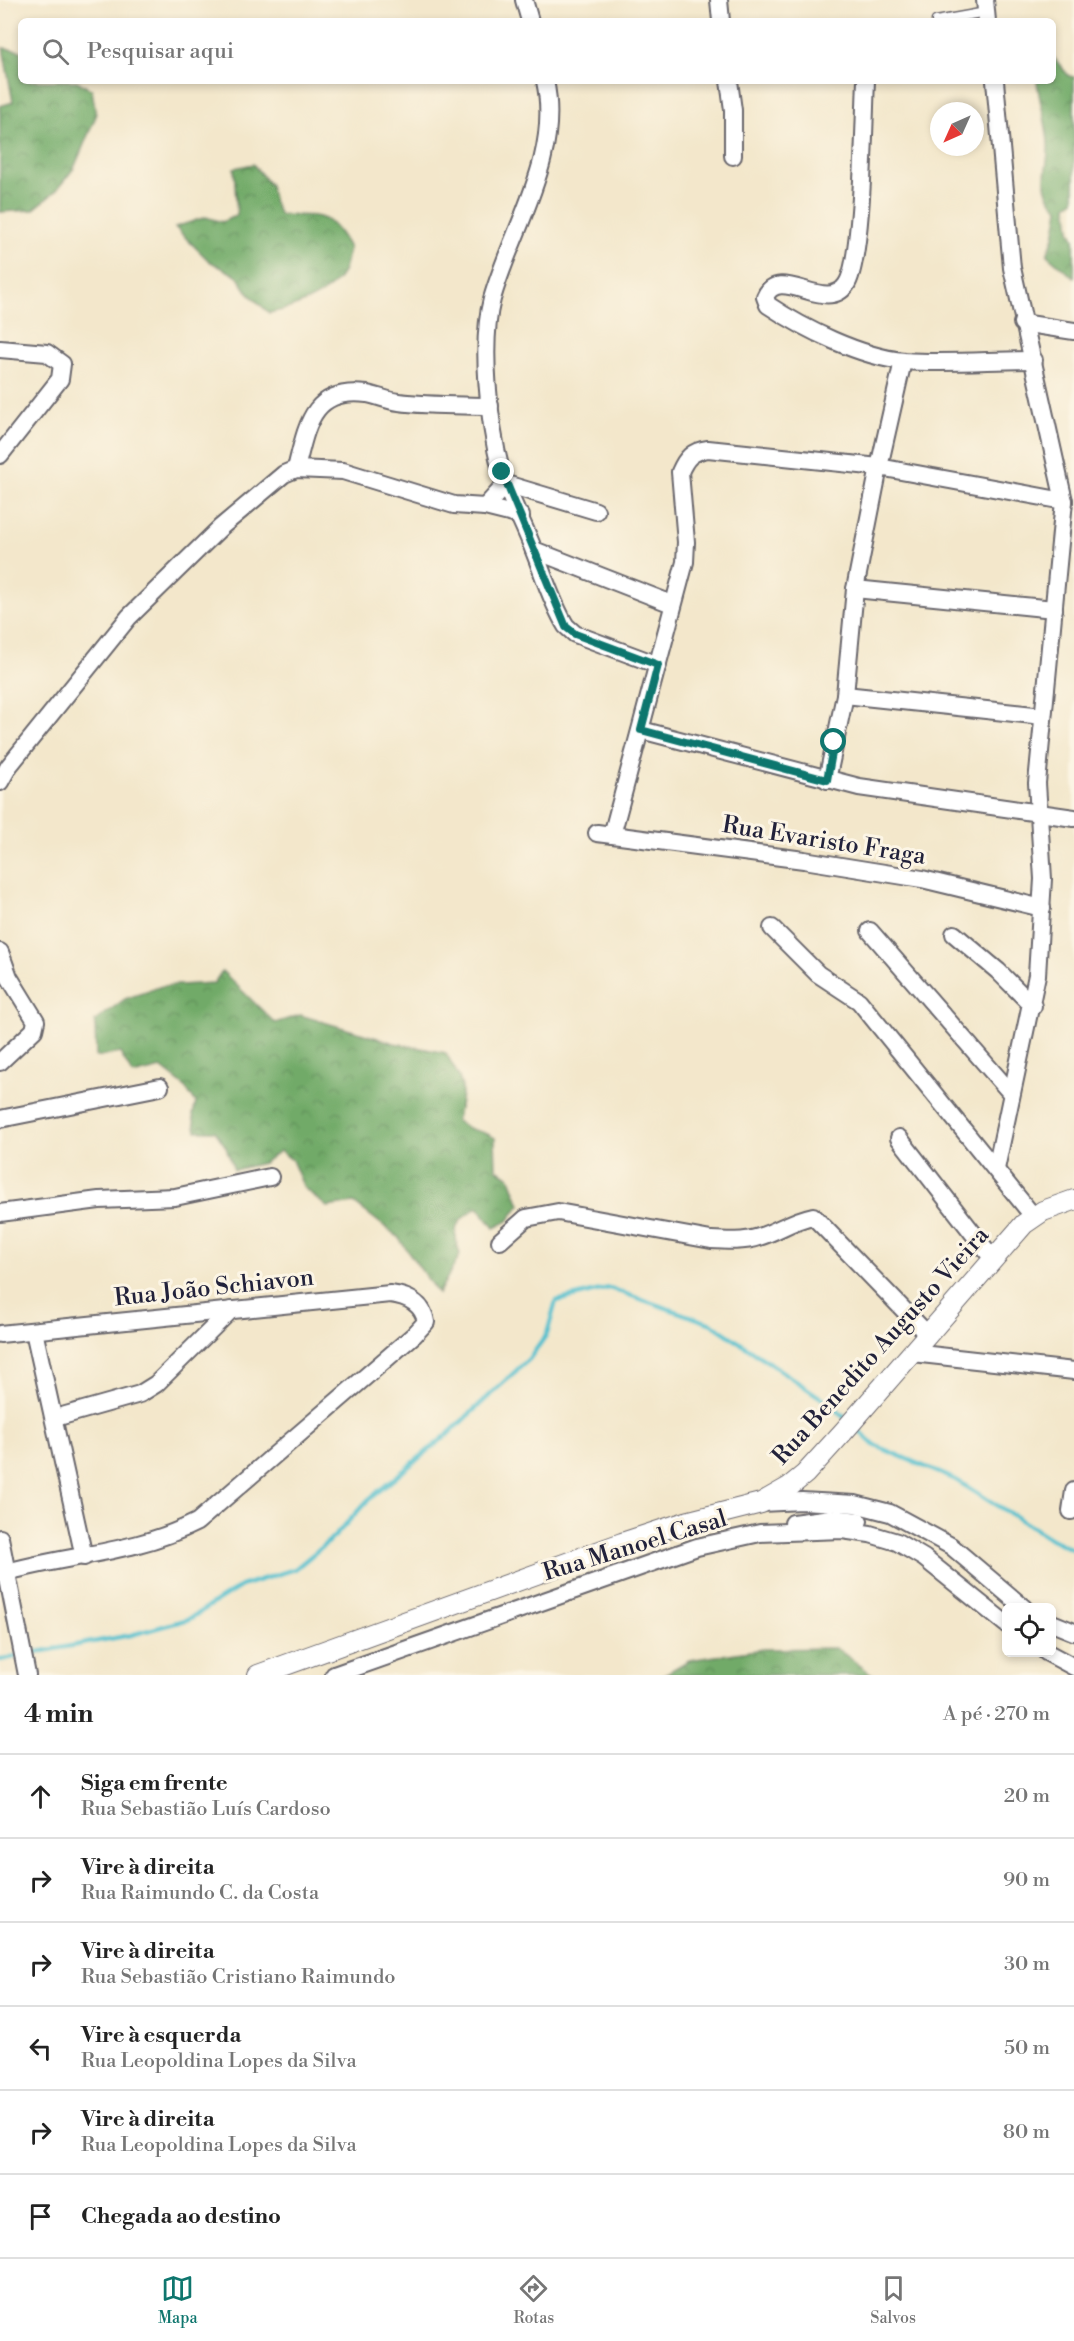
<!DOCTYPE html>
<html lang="pt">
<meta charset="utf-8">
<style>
body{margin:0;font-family:"Libre Bodoni",serif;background:#f6f6f6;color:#222}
.controls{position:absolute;right:18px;bottom:18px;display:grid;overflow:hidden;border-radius:9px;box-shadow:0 3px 9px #0003}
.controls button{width:54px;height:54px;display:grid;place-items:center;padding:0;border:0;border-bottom:2px solid #e0e0e0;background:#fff;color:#222;font:30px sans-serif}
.compass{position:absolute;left:930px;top:102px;width:54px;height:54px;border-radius:50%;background:#fff;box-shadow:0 3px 9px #0003;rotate:225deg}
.stop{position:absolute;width:18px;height:18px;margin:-14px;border:4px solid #0f766e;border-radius:50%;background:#fff}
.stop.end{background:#0f766e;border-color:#fff;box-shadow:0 2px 6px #0008}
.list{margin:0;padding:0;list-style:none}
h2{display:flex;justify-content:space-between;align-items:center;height:78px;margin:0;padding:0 24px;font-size:26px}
h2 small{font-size:20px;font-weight:400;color:#767676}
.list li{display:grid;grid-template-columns:39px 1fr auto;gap:18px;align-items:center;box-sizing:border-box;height:84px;padding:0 24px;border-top:2px solid #e0e0e0}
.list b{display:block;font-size:22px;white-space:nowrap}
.list p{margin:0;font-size:20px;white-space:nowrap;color:#767676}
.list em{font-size:20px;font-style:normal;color:#767676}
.icon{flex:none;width:33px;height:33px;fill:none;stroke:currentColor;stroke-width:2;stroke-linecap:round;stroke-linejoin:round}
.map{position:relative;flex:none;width:1074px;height:1675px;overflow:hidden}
.search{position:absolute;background:#fff;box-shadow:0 3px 9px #0003;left:18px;right:18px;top:18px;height:66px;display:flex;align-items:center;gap:15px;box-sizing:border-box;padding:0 21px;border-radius:9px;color:#767676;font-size:22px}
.sheet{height:582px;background:#fff}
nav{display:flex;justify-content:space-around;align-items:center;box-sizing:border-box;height:84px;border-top:2px solid #e0e0e0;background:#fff;font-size:16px;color:#767676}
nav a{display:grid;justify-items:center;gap:3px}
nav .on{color:#0f766e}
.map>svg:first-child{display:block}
.forest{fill:url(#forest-crowns);stroke:#4a6652;stroke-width:1.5}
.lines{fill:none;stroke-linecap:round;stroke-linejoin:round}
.stream{stroke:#54c0ce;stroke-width:4.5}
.service-casing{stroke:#6b676d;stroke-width:11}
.minor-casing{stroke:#6b676d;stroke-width:20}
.tertiary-casing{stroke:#6b676d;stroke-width:22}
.service{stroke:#fff;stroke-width:8}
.minor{stroke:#fff;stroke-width:16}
.tertiary{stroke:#fff;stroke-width:20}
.route{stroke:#0f766e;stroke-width:8}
.labels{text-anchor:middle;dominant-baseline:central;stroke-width:6;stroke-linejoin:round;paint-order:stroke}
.street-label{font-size:24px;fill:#22223b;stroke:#fcf5e5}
</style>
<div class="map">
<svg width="1074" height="1675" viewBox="0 0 1074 1675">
<defs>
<pattern id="forest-crowns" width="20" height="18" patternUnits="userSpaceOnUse" patternTransform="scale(1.5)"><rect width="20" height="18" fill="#71aa68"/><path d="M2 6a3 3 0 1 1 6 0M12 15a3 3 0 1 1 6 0" fill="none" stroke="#5c8a57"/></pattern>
</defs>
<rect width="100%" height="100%" fill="#fcf5e5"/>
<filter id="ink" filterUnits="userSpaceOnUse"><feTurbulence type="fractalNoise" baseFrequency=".0167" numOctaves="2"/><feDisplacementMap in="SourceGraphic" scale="12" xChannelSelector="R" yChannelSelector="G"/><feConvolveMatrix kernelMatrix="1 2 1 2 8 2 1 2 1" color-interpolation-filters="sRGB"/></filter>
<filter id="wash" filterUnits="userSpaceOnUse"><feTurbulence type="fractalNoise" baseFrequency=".008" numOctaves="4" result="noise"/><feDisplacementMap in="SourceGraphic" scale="24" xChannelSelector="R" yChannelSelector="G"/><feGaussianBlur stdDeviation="1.35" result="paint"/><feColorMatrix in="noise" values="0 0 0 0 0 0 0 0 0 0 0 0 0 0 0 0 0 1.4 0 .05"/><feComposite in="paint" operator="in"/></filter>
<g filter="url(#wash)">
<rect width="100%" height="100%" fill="#f3e7cb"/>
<!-- forest -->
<g class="forest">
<polygon points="3,48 21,51 21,81 77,81 92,90 96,116 74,168 56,191 33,210 0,212 0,106 13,102"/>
<path d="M1053,57L1069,76L1074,77V200L1067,205L1070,230L1074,239V278L1047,255L1054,237L1059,209C1034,186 1050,170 1048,143C1047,122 1039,102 1037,81H1053Z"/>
<path d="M253,164L270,185L274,203L280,215C320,216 328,210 349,248C347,256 346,265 343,272C331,295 292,309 269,313L249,294L237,276L209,261L175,227L206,217L222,222L237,215L234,168Z"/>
<path d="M222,971L275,1023L300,1015L394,1043L446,1053C463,1085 467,1084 456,1120C473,1135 479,1127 495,1138L496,1169L509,1176L520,1205L508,1221L494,1228L478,1207C454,1223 452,1227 460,1255L438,1294L398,1237L354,1203L327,1207L304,1188L292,1160L280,1151L263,1163L234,1170L226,1147L215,1131H196L193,1115L196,1102L183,1085L161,1068L133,1075L120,1053L96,1057L95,1021L125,999L162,986L214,983Z"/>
<polygon points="836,1648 873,1675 663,1675 689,1660 763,1649"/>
</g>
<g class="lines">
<!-- stream -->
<g class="stream">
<polyline points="855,1427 874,1445 956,1480 1051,1539 1074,1550"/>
<polyline points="27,1654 131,1635 189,1619 241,1586 295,1569 334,1537 368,1500 448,1434 530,1358 547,1334 556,1301 609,1288 712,1324 830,1404 847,1420"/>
<polyline points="0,1660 19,1656"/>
</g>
</g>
</g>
<g filter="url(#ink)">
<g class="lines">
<defs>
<polyline id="service" points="936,21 986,12"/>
<g id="minor">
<polyline points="524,0 530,21"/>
<polyline points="719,0 721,21"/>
<polyline points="985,0 987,21"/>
<path d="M545,81C562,157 512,228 492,299C480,345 489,424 501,471C509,498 524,524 534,551C544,576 552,603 566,626L575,634L658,665"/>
<polyline points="729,81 733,110 733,156"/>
<path d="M866,81C864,117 863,262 846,285C826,314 779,264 765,297L768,305C804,329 861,357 904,361C947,364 991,360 1034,360"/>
<polyline points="995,81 1012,268 1064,501 1037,783 1043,879 1037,975 996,1169"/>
<polyline points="1022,323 1074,331"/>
<polyline points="0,349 47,353 62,364 60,379 0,455"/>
<path d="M296,469C307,425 312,387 367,394C378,396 388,401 399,402C429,406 460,405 490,406"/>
<polyline points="485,507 506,484 596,511"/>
<polyline points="534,550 672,604"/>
<polyline points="855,589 1054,609"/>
<polyline points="845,695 1043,716"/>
<polyline points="641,730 859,787 1074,818"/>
<polyline points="827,780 845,695 855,589 879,467 903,361"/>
<polyline points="0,782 9,766 129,617 221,527 284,474 296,469 343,471 454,505 485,507 521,516"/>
<polyline points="597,833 804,860 922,879 1042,908"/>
<path d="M612,835L685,562L686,542L680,472C686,458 692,451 708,449L879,467L1064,501"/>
<polyline points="772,928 818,974 859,1001 1033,1216"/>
<polyline points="870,931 1010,1092"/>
<polyline points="954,934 998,971 1033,1006"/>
<polyline points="0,952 9,977 36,1021 34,1030 0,1062"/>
<polyline points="0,1119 160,1087"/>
<polyline points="899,1138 993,1259"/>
<polyline points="0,1213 99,1200 175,1197 270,1177"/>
<path d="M500,1241L526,1218L558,1212L711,1240C727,1241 744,1242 759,1237C778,1231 793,1220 813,1216L927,1334"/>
<polyline points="34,1331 84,1557"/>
<path d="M0,1334L390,1294C407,1296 423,1303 426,1322L414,1335L197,1522C132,1555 67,1554 0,1574"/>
<polyline points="912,1353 1074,1371"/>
<polyline points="55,1418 140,1394 156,1384 231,1310"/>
<polyline points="761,1503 802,1501 855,1504 890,1513 951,1546 1024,1608"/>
<polyline points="1071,1511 1074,1491"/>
<polyline points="793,1523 831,1518 859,1521"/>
<polyline points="0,1538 27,1675"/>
<polyline points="1052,1623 1074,1632"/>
<polyline points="1046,1652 1074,1667"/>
<polyline points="334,1675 697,1547 760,1533 842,1530 870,1534 897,1542 924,1558 1006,1624"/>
</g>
<polyline id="tertiary" points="258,1675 622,1543 686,1522 761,1503 789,1487 805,1474 844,1431 1024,1224 1043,1211 1074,1200"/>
</defs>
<!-- service casing -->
<use href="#service" class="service-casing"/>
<!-- minor casing -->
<use href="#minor" class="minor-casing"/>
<!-- tertiary casing -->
<use href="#tertiary" class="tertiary-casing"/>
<!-- service -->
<use href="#service" class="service"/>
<!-- minor -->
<use href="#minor" class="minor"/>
<!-- tertiary -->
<use href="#tertiary" class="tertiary"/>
</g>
</g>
<g class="lines" filter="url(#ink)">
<!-- route -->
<polyline class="route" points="502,472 566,627 575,634 658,665 641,730 827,780 834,742"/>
</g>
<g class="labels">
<!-- street labels -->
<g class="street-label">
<text transform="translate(824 841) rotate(9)">Rua Evaristo Fraga</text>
<text transform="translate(214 1288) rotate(-6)">Rua João Schiavon</text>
<text transform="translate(881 1346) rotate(-48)">Rua Benedito Augusto Vieira</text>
<text transform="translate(635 1546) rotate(-17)">Rua Manoel Casal</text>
</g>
</g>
</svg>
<div class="controls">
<button><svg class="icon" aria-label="locate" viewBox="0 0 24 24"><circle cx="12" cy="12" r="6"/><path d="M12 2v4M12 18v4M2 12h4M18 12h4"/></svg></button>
</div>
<svg class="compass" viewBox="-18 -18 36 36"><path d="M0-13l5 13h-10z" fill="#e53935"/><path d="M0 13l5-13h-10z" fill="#767676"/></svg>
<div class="stop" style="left:834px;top:742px"></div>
<div class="stop end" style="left:502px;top:472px"></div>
<div class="search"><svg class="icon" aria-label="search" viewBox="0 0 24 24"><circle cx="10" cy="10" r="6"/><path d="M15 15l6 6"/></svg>Pesquisar aqui</div>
</div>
<section class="sheet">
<h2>4 min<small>A pé · 270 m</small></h2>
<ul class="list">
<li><svg class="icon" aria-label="ahead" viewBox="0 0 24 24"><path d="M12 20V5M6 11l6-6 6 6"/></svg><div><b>Siga em frente</b><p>Rua Sebastião Luís Cardoso</p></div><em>20 m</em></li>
<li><svg class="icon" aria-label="right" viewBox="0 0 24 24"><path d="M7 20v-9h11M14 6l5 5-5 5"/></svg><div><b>Vire à direita</b><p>Rua Raimundo C. da Costa</p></div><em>90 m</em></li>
<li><svg class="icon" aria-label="right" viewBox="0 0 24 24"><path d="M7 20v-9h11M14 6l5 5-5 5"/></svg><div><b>Vire à direita</b><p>Rua Sebastião Cristiano Raimundo</p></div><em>30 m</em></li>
<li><svg class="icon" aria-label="left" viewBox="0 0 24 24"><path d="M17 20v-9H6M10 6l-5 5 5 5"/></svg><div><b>Vire à esquerda</b><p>Rua Leopoldina Lopes da Silva</p></div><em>50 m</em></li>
<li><svg class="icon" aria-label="right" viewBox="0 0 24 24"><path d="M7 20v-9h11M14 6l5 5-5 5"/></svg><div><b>Vire à direita</b><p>Rua Leopoldina Lopes da Silva</p></div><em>80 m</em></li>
<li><svg class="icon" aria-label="arrive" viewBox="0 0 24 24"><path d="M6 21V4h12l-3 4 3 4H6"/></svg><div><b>Chegada ao destino</b></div></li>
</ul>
</section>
<nav>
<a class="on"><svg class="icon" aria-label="map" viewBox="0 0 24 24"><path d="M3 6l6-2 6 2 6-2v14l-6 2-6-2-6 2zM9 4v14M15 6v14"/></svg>Mapa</a>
<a><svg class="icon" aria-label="directions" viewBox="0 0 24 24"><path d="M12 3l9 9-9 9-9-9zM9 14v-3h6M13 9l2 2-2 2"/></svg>Rotas</a>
<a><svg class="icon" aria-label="saved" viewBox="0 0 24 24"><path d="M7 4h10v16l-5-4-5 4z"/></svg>Salvos</a>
</nav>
